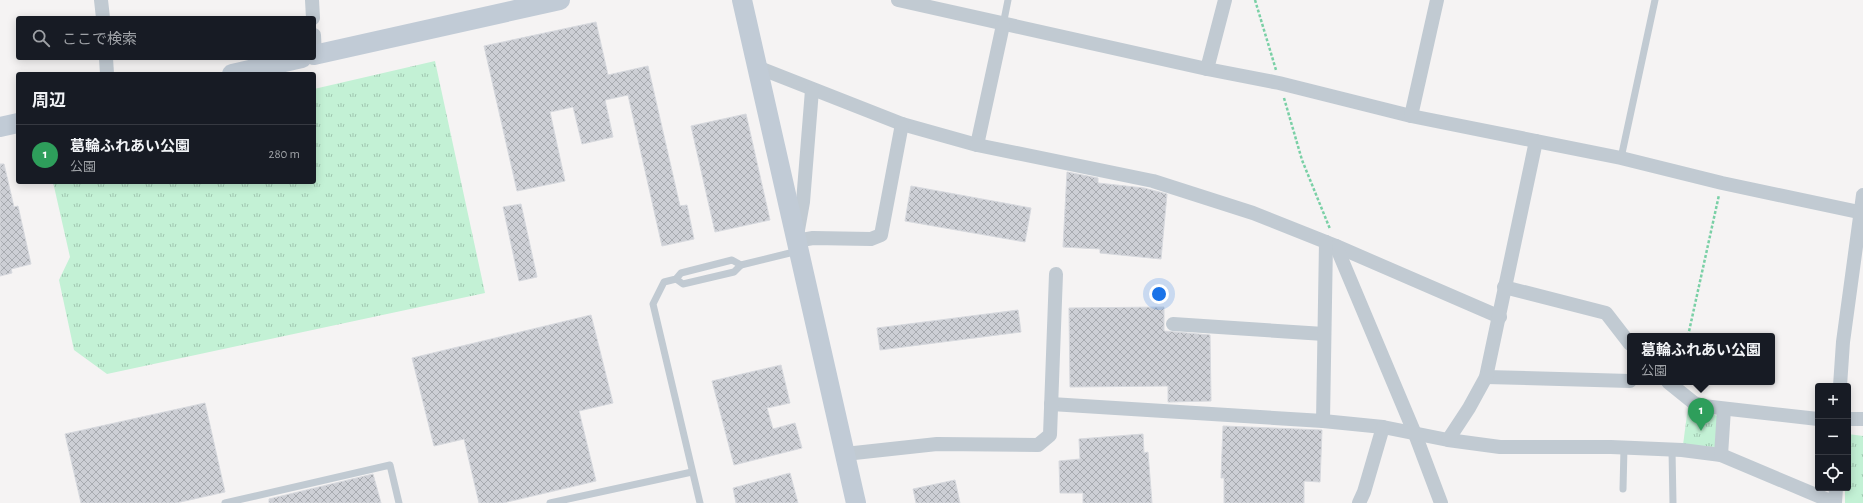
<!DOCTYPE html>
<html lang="ja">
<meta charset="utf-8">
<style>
body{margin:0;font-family:"Alegreya Sans","Noto Sans JP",sans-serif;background:#20242c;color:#f1f3f6}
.controls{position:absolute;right:12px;bottom:12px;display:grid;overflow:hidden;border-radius:4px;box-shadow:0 2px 10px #0003}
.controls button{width:36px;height:36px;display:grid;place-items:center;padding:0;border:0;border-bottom:1px solid #363941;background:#171b24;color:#f1f3f6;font:20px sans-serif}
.you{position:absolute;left:1159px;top:294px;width:14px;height:14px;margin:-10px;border:3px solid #fff;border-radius:50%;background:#1a73e8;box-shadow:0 0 0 6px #1a73e833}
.badge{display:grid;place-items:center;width:26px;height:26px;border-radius:50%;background:#db2777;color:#fff;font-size:13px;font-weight:700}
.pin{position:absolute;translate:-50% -33px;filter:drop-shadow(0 1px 2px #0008)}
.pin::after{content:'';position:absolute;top:21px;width:14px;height:12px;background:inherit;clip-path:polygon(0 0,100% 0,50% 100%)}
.popup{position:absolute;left:1627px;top:333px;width:148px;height:52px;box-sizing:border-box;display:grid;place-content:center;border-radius:4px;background:#171b24;filter:drop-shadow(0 1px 3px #0005);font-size:13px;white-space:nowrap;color:#9ea1a6}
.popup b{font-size:15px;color:#f1f3f6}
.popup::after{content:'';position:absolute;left:50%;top:100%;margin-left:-8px;border:8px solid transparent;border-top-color:#171b24}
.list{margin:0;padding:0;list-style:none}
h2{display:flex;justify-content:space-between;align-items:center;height:52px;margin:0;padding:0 16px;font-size:17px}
h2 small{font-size:13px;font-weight:400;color:#9ea1a6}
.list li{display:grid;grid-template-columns:26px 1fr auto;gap:12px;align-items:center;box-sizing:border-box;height:60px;padding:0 16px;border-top:1px solid #363941}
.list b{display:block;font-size:15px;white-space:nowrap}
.list p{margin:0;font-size:13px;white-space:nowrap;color:#9ea1a6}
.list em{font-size:13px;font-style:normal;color:#9ea1a6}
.icon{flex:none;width:22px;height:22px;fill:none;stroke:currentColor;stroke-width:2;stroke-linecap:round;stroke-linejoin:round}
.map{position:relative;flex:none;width:1863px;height:503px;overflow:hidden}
.search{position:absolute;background:#171b24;box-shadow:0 2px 10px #0003;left:16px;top:16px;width:300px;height:44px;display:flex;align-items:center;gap:10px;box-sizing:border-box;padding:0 14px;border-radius:4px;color:#9ea1a6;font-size:15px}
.panel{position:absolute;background:#171b24;box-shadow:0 2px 10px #0003;left:16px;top:72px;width:300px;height:112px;border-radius:4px}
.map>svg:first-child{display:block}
.grass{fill:url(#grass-tufts)}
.building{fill:url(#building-cross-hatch);stroke:#d7d9de}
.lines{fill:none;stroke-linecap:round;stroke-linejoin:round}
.path{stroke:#7ad0a6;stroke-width:2.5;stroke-dasharray:3 2;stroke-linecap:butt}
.lane{stroke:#c1cad2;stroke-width:7}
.street{stroke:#c1cad2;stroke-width:14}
.secondary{stroke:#c1cbd6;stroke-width:20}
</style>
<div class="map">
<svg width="1863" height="503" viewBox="0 0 1863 503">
<defs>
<pattern id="grass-tufts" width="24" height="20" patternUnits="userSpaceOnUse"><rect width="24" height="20" fill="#c3f1d5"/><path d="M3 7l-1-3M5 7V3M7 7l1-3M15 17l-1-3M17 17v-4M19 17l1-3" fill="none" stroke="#a0c6b0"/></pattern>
<pattern id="building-cross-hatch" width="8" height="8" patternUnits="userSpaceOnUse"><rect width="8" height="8" fill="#cdcfd5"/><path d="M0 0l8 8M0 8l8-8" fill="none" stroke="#a8abb0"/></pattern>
</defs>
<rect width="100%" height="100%" fill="#f5f3f3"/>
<!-- grass -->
<g class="grass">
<polygon points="435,61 485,293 107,374 74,350 59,280 70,257 53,182 314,182 314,89"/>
<polygon points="1688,407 1718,416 1715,447 1683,445"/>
<polygon points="1848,434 1863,436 1863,503 1845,503 1845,488 1848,488"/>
</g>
<!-- building -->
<g class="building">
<polygon points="596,22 608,75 648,66 680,206 687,205 694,239 662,246 628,95 605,100 613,137 582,144 573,107 550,112 565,181 517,191 484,46"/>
<polygon points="746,114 770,220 715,232 691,126"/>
<polygon points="0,164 4,164 14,207 18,206 31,264 11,269 12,273 0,276"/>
<polygon points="1067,172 1098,178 1098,183 1144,188 1167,194 1161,259 1100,253 1100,249 1063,247"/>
<polygon points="911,186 1031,208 1025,242 905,221"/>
<polygon points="521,204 537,277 519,281 503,207"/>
<polygon points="1164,307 1164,331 1210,335 1211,401 1168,402 1168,386 1070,387 1069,308"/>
<polygon points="1018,310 1021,332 880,350 877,328"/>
<polygon points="591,315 613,403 579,411 596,481 503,503 479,503 464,439 434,446 412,358"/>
<polygon points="781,365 790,403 767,408 773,429 795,423 802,448 734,465 712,381"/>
<polygon points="205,403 225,492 176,503 81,503 65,434"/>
<polygon points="1223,426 1322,430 1320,482 1304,481 1304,503 1224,503 1224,478 1221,478"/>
<polygon points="1143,434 1144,453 1148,452 1152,503 1083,503 1083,493 1060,493 1059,461 1080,459 1079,439"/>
<polygon points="790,473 798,503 736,503 733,488"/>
<polygon points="373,474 381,503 269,503 269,499"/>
<polygon points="955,480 960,503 916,503 913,489"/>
</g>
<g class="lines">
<!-- path -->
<g class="path">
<polyline points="1255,0 1276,70"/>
<polyline points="1284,98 1302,160 1330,229"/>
<polyline points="1688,336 1719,195"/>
</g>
<!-- lane -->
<g class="lane">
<polyline points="1003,25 1008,0"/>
<polyline points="1621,158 1655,0"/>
<polyline points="676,279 683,284 734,272 741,265 798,251"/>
<polyline points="1672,450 1673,503"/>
<polyline points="1623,489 1624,448"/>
<polyline points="225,503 390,465 399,503"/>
<polyline points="550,503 692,472"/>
<polyline points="700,503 653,304 664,282 676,279 681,273 732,260 741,265"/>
</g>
<!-- street -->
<g class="street">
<polyline points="101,0 103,18"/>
<polyline points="312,0 313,18"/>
<polyline points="898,0 1207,69 1279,83 1411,116 1621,158 1722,183 1863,213"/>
<polyline points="314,35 315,55"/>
<polyline points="106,58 107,74"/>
<polyline points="757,67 902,124 977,145 1003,25"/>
<polyline points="1207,69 1225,0"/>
<polyline points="812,90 803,202 796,241 813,238 871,239 881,235 902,124"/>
<polyline points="1411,116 1437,0"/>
<polyline points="977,145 1153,181 1253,213 1336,246 1500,317"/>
<polyline points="1336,246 1415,434 1441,503"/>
<polyline points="1504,287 1606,313 1630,344"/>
<polyline points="1173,324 1324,334"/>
<polyline points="1486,377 1630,381"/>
<polyline points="1668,382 1694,403 1703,406 1818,419"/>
<polyline points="1840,386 1843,342 1863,195"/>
<polyline points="1051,404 1323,421 1383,427 1448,440 1500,447 1611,447 1682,450 1721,455 1835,503"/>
<polyline points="1848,419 1863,419"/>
<polyline points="1323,421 1326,242"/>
<polyline points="1448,440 1469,408 1486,377 1536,141"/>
<polyline points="845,454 937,444 1038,445 1050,435 1056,274"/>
<polyline points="1721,455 1724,409"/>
<polyline points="1359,503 1364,492 1383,427"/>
<polyline points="1835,503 1836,488"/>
</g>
<!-- secondary -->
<g class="secondary">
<polyline points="742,0 856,503"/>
<polyline points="314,55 560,0"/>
<polyline points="232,74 302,58"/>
<polyline points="0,127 18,123"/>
</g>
</g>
</svg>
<div class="controls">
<button>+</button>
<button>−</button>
<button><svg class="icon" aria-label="locate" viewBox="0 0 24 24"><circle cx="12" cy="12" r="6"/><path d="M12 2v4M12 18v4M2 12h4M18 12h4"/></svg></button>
</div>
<div class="you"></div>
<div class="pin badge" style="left:1701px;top:431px;background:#2e9e5b">1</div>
<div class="popup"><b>葛輪ふれあい公園</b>公園</div>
<div class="search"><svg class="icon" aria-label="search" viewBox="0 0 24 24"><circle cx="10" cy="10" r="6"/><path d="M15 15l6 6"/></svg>ここで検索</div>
<section class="panel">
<h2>周辺<small></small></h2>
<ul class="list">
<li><span class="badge" style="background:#2e9e5b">1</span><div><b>葛輪ふれあい公園</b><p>公園</p></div><em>280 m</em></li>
</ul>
</section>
</div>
